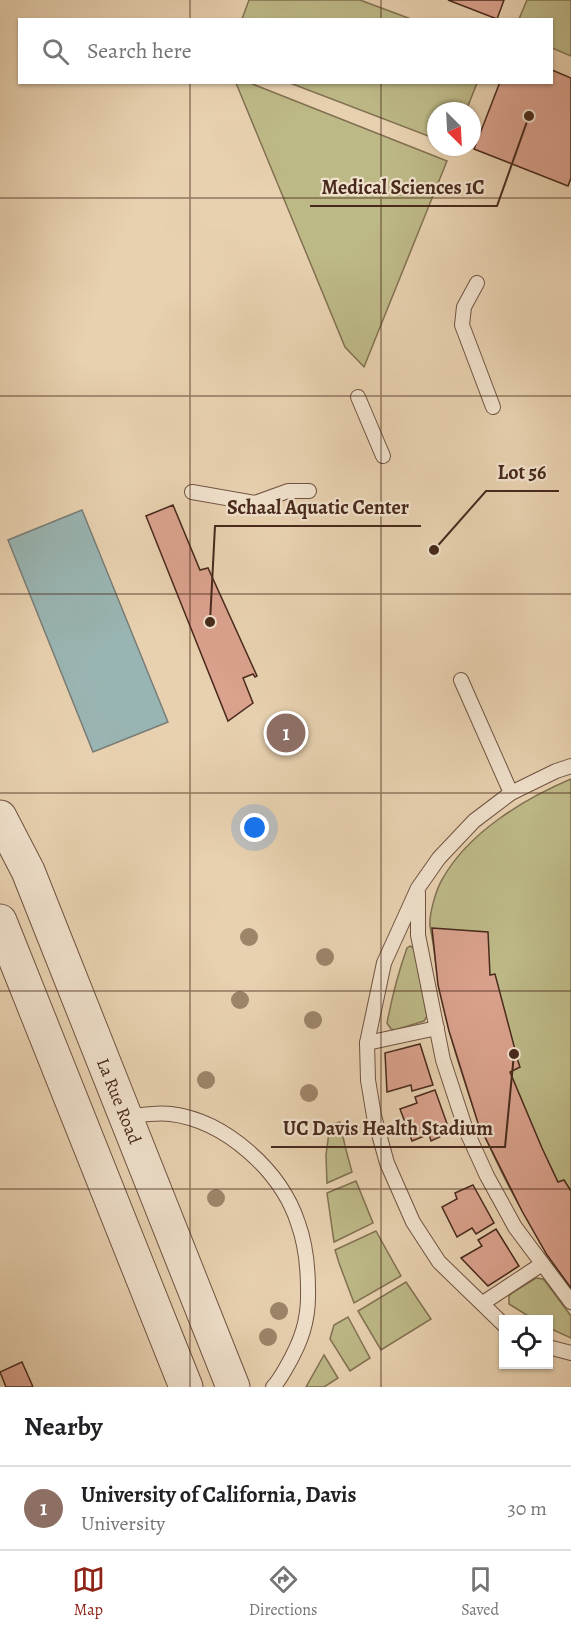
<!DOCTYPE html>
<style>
body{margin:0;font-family:Alegreya,serif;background:#f6f6f6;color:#202124}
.controls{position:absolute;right:18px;bottom:18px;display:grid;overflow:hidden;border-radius:0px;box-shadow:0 2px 4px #0004}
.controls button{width:54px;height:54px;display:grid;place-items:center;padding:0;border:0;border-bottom:2px solid #e0e0e0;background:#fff;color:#202124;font:30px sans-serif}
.compass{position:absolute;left:427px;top:102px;width:54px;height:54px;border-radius:50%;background:#fff;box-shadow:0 2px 4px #0004;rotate:156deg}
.you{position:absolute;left:255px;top:828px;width:21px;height:21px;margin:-15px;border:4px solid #fff;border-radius:50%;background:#1a73e8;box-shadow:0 0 0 9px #1a73e833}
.badge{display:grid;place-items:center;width:39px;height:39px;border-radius:50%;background:#8f2418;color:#fff;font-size:20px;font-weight:700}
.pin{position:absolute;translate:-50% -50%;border:3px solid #fff;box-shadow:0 2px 6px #0006}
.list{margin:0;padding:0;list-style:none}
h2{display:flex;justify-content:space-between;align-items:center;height:78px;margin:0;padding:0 24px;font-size:26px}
h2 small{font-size:20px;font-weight:400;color:#757577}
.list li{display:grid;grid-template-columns:39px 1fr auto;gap:18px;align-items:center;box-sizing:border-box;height:84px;padding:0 24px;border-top:2px solid #e0e0e0}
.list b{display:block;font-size:22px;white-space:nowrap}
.list p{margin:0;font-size:20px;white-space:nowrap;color:#757577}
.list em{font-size:20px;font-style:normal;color:#757577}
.icon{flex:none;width:33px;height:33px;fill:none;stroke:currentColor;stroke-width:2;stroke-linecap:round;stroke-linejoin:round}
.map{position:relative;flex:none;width:571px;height:1387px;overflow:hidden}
.search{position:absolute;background:#fff;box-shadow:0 2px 4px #0004;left:18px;right:18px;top:18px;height:66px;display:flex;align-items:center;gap:15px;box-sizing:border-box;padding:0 21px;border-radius:0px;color:#757577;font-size:22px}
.sheet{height:162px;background:#fff}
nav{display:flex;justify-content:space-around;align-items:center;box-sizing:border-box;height:84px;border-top:2px solid #e0e0e0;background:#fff;font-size:16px;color:#757577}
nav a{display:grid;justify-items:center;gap:3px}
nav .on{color:#8f2418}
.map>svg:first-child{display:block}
.green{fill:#bdb987;stroke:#827152;stroke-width:1.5}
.water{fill:#99b5b3;stroke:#797d77;stroke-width:1.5}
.building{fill:#dba28e;stroke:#48291c;stroke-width:1.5}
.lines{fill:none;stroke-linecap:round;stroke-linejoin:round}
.service-casing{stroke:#705341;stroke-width:16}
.tertiary-casing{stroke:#705341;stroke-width:35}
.service{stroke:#f0e1cc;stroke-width:14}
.tertiary{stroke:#f0e1cc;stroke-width:33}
.tree{fill:#9d856a}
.grid{fill:none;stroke:#48291c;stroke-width:1.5;stroke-opacity:0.55}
.labels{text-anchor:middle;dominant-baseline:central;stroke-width:4.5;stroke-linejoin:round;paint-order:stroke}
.street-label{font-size:18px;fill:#48291c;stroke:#f0e1cc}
.leader{fill:none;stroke:#48291c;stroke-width:2}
.callout-dot{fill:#48291c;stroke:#f0e1cc;stroke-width:2}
.callout-label{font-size:20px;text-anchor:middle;font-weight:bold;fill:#48291c;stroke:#f0e1cc;stroke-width:4.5;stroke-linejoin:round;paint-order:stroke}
</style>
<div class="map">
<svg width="571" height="1387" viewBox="0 0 571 1387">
<rect width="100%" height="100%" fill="#e8d1b0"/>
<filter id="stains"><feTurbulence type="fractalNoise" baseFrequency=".00333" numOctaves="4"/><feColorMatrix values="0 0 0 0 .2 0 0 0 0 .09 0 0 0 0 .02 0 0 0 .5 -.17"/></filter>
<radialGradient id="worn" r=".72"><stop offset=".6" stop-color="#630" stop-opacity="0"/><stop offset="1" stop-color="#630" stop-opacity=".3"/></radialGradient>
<!-- green -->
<g class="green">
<polygon points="249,0 360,0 411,19 242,19"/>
<polygon points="527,0 571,0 571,56 552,48 552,20 519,19"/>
<polygon points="236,83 250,83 447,161 364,367 345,347"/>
<polygon points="290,83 477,82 477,83 466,111 436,111 436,139"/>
<path d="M571,779V1288C541,1245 515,1202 493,1154C488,1143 482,1132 478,1121C471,1102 465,1083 459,1064C448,1029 439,995 435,958C434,947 432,937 430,926C429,914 436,889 443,878C469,832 524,799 571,779Z"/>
<path d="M410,946L414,948L427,1016L424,1021L395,1030L391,1029L387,1023C392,997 398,973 407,948Z"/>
<polygon points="340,1122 345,1146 352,1172 327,1183 326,1155 330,1125"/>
<polygon points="356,1181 373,1223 334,1242 327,1193"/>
<polygon points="376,1231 401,1276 354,1303 339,1263 335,1250"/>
<polygon points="536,1278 543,1279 545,1281 571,1316 571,1338 549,1328 548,1320 533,1319 509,1304 509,1296 512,1293"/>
<polygon points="406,1282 431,1319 381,1350 358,1311"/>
<polygon points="348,1317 370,1358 350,1371 330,1339 334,1325"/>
<polygon points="324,1355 338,1378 324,1387 306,1387"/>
</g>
<!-- water -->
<polygon class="water" points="82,510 168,722 93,752 8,540"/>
<!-- building -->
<g class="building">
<polygon points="448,0 504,0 497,19"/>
<polygon points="552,70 571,78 571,178 568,186 474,149 500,82 552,82"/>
<polygon points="173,505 200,570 208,568 257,676 255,677 253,674 243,678 253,703 228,721 146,516"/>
<polygon points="432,928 488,932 490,975 495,974 518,1061 520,1067 510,1072 542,1148 558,1182 564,1180 571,1191 571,1288 547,1255 522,1211 478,1123 449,1031 438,985"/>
<polygon points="420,1044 433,1085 412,1091 411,1085 387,1092 385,1053"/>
<polygon points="435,1090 450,1132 431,1141 429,1134 412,1141 400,1109 417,1103 415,1097"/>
<polygon points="473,1185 494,1223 476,1234 472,1228 457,1237 442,1207 457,1199 455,1193"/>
<polygon points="496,1229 519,1266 488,1286 461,1258 482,1246 478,1240"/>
<polygon points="22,1362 33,1387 6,1387 0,1372"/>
</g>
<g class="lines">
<defs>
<g id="service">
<polyline points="477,283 464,307 462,325 493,407"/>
<polyline points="358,397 383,456"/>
<polyline points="192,492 255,503 288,491 309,491"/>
<polyline points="461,680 511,793"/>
<polyline points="418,893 418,935 443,1060 466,1130 487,1176 515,1227 571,1302"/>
<polyline points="367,1043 437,1028"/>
<path d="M126,1117C141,1115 156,1112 171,1114C226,1121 281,1171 298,1223C306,1245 308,1267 308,1290C309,1321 301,1342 286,1368C282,1375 278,1382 273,1387"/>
<polyline points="483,1303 542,1264"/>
<polyline points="504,1325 439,1262 413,1222 387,1163 374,1116 368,1080 367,1043 384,963 418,888 439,858 474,821 511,793 556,771 571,766"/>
<polyline points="548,1347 571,1353"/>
</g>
<g id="tertiary">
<polyline points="0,817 28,871 233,1387"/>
<polyline points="0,921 186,1387"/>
</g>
</defs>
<!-- service casing -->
<use href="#service" class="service-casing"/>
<!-- tertiary casing -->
<use href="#tertiary" class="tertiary-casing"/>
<!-- service -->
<use href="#service" class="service"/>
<!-- tertiary -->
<use href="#tertiary" class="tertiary"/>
</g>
<!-- trees -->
<g class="tree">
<circle cx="249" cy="937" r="9"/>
<circle cx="325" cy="957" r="9"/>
<circle cx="240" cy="1000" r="9"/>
<circle cx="313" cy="1020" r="9"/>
<circle cx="206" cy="1080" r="9"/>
<circle cx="309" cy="1093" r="9"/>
<circle cx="216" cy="1198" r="9"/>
<circle cx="279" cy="1311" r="9"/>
<circle cx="268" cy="1337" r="9"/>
</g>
<!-- grid -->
<path class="grid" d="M190,0V20M381,0V20M190,82V1387M381,82V1387M0,198H571M0,396H571M0,594H571M0,793H571M0,991H571M0,1189H571"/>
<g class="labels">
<!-- street labels -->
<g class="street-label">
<text transform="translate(119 1101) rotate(68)">La Rue Road</text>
</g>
</g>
<!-- callouts -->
<path class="leader" d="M529 116L497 206H310M434 550L486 491H559M210 622L215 526H421M514 1054L505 1147H271"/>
<g class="callout-dot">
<circle cx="529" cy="116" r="6"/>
<circle cx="434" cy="550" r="6"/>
<circle cx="210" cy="622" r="6"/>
<circle cx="514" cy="1054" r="6"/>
</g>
<g class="callout-label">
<text x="403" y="194">Medical Sciences 1C</text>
<text x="522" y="479">Lot 56</text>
<text x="318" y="514">Schaal Aquatic Center</text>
<text x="388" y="1135">UC Davis Health Stadium</text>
</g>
<rect width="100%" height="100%" filter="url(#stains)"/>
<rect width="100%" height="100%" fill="url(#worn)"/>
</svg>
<div class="controls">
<button><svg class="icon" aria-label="locate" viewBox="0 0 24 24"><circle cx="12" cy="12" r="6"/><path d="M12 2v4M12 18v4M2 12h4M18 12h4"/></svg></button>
</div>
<svg class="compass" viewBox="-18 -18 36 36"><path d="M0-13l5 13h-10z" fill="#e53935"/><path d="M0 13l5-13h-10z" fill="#757577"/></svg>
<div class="you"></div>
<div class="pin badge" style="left:286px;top:733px;background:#8d6e63">1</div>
<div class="search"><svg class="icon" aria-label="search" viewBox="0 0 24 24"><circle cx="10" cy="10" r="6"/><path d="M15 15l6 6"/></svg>Search here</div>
</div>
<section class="sheet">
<h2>Nearby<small></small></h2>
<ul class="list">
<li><span class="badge" style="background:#8d6e63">1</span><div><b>University of California, Davis</b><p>University</p></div><em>30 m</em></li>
</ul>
</section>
<nav>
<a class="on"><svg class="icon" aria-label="map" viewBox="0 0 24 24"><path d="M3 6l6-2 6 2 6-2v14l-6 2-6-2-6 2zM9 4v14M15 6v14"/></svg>Map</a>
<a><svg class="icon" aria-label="directions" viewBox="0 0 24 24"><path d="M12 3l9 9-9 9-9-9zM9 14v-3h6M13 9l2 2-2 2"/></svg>Directions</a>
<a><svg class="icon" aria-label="saved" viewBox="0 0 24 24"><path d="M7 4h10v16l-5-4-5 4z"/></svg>Saved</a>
</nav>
